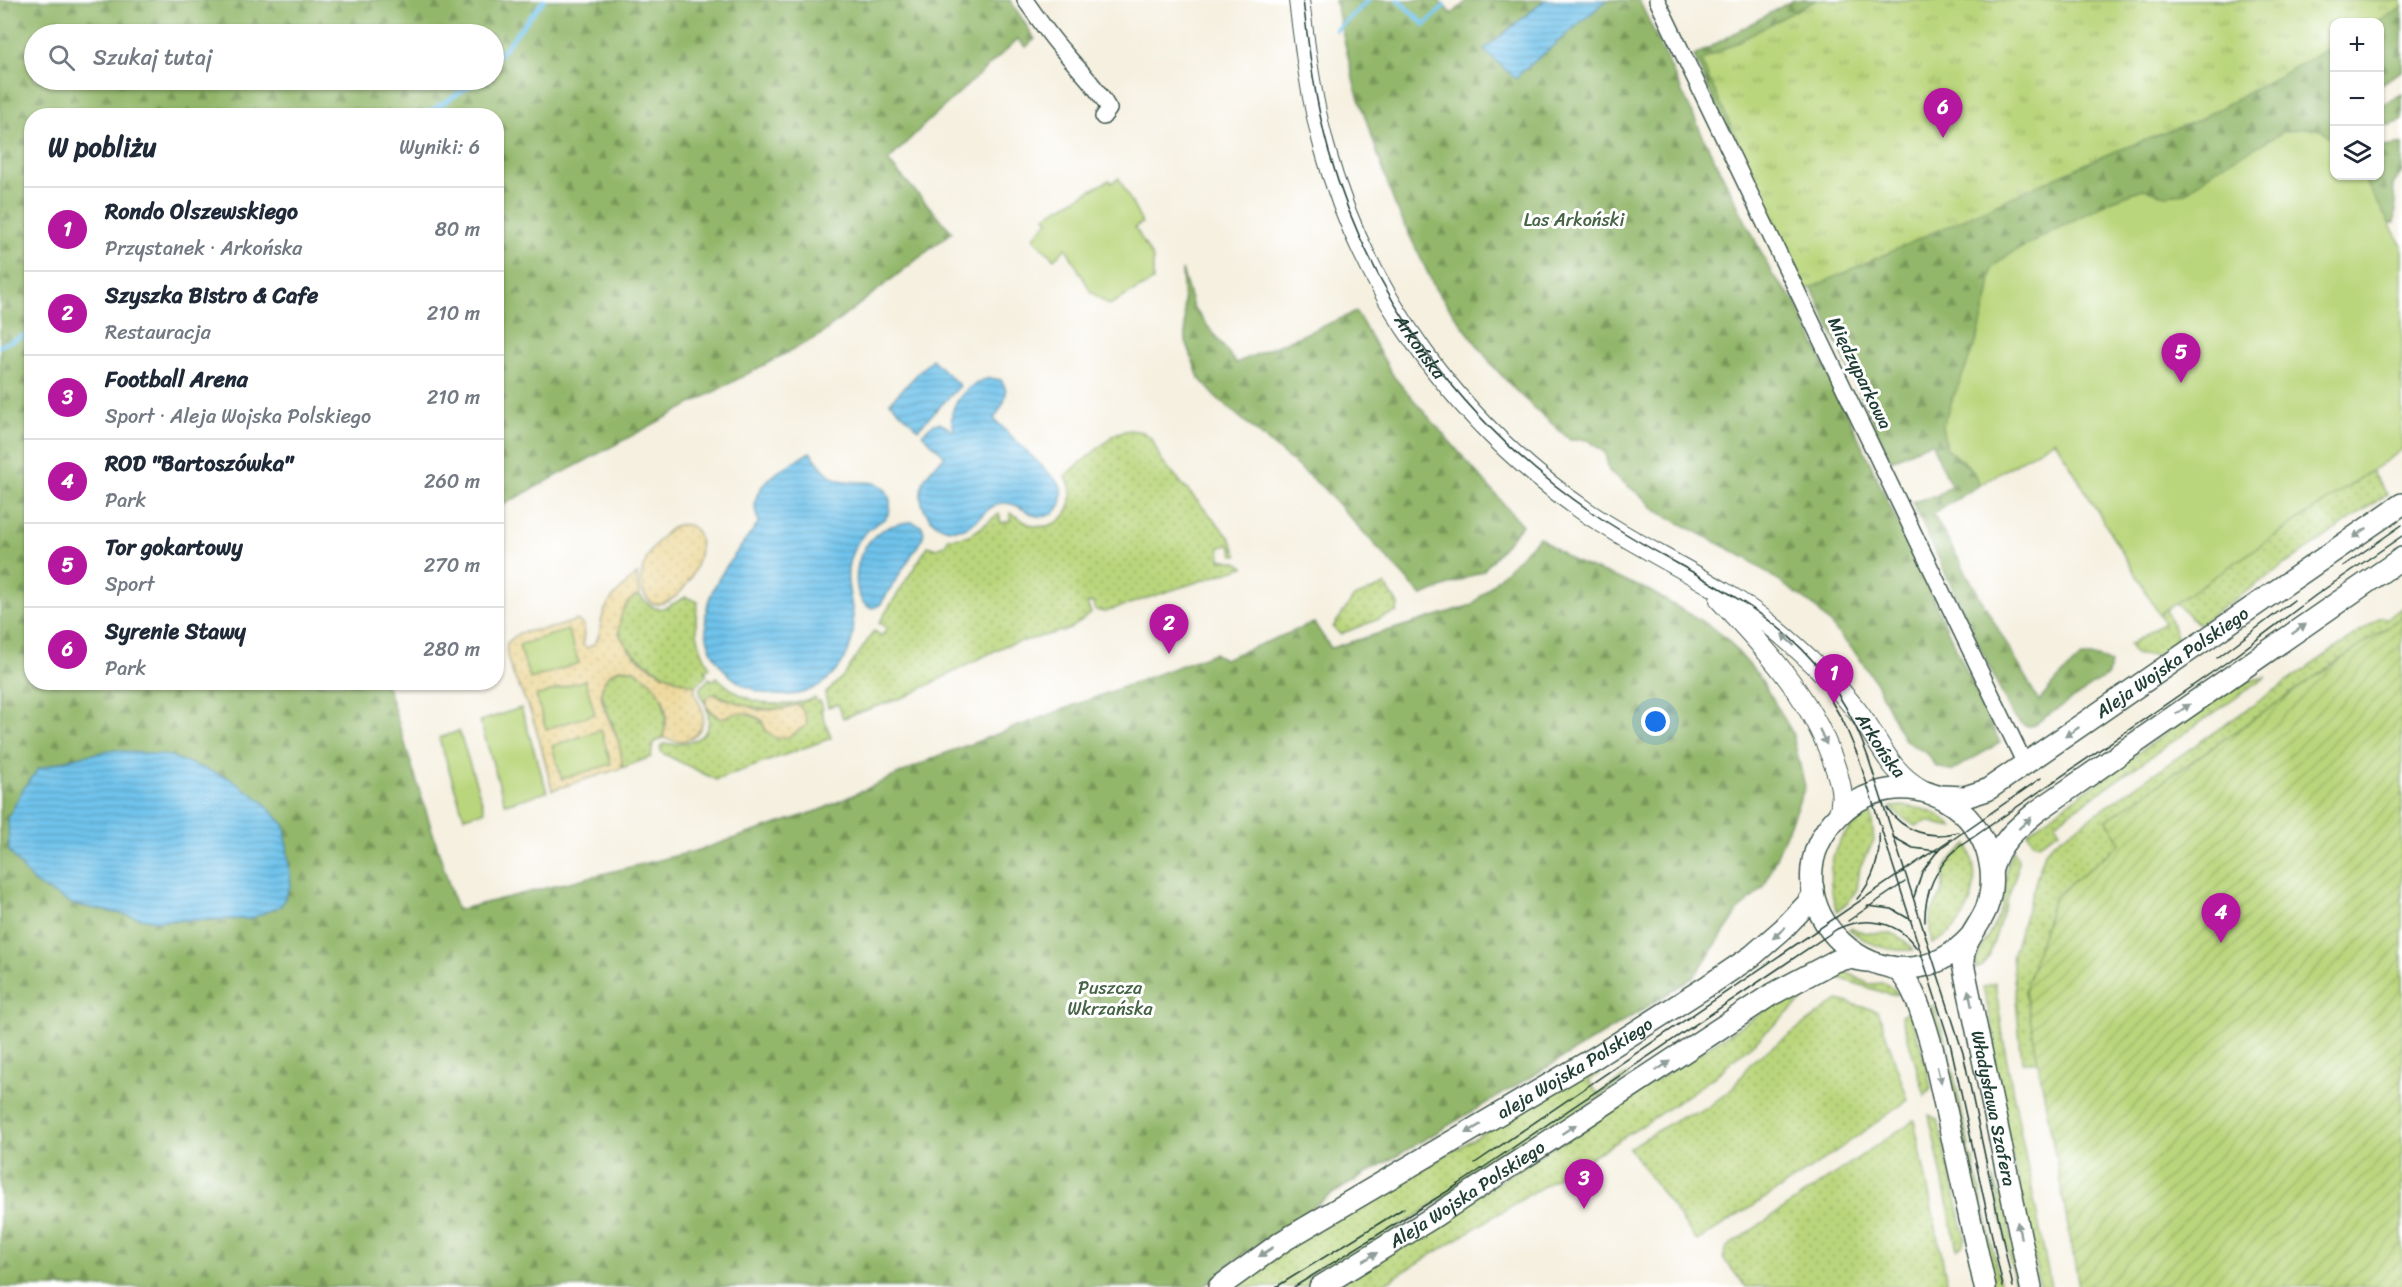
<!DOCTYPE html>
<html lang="pl">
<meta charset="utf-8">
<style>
body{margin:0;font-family:Sriracha,sans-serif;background:#f2f2f3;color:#1f2937}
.controls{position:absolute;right:18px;top:18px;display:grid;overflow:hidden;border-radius:12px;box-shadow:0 2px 4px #0004}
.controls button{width:54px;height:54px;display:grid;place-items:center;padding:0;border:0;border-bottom:2px solid #e0e1e3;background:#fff;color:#1f2937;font:30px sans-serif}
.you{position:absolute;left:1656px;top:722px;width:21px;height:21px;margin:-15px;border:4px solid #fff;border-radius:50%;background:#1a73e8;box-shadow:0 0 0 9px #1a73e833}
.badge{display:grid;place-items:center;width:39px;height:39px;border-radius:50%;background:#b5179e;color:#fff;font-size:20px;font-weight:700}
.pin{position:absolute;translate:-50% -50px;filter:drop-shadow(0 2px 3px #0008)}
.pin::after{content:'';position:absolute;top:32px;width:21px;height:18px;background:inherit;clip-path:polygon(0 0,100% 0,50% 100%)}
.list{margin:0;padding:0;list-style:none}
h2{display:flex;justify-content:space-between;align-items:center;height:78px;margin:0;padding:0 24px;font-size:26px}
h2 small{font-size:20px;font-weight:400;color:#747a83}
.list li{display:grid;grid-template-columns:39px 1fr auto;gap:18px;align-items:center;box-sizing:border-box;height:84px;padding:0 24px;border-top:2px solid #e0e1e3}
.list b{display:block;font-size:22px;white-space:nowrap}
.list p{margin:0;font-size:20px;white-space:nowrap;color:#747a83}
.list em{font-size:20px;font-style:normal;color:#747a83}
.icon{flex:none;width:33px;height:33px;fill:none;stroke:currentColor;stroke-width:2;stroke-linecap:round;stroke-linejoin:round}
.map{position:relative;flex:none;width:2402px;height:1287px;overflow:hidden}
.search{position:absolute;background:#fff;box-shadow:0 2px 4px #0004;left:24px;top:24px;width:480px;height:66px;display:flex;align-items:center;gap:15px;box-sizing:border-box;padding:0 21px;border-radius:33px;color:#747a83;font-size:22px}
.panel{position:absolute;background:#fff;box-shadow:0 2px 4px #0004;left:24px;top:108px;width:480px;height:582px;border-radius:24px}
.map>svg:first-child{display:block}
.grass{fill:url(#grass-dots);stroke:#6c8a58;stroke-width:1.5}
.forest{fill:url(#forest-firs);stroke:#597a50;stroke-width:1.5;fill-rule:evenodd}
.sand{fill:url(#sand-dots);stroke:#868c69;stroke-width:1.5}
.park{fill:url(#park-tufts);stroke:#6c8a58;stroke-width:1.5}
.garden{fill:url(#garden-furrows);stroke:#6c8a58;stroke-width:1.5}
.pitch{fill:#bad67b;stroke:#6c8a58;stroke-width:1.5}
.water{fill:url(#water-rules);stroke:#488090;stroke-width:1.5}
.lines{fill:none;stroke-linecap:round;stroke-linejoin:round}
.stream{stroke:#70c3ec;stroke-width:4.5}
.minor-casing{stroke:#3f584e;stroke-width:18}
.tertiary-casing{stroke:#3f584e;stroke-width:22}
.secondary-casing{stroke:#3f584e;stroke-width:24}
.minor{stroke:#fff;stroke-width:15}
.tertiary{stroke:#fff;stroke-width:20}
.secondary{stroke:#fff;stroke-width:21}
.tram{stroke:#1f3d34;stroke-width:1.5}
.oneway{fill:#8f9e9a}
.labels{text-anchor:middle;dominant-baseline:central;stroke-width:6;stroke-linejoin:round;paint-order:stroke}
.park-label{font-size:18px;fill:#466346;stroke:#fff}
.street-label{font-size:18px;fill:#1f3d34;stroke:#fff}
</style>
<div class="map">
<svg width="2402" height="1287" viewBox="0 0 2402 1287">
<defs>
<pattern id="grass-dots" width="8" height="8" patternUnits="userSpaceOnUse" patternTransform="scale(1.5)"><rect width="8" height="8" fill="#bad67b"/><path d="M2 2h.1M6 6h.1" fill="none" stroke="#97af66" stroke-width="1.8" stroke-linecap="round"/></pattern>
<pattern id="forest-firs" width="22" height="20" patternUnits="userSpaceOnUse" patternTransform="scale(1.5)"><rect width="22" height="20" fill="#93b76b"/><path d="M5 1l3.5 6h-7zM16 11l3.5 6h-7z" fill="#779659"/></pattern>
<pattern id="sand-dots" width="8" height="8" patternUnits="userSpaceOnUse" patternTransform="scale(1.5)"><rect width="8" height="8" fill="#eeda9e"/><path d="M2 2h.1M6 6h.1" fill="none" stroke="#ccbc89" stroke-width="1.8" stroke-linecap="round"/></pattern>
<pattern id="park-tufts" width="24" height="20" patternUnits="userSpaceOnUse" patternTransform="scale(1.5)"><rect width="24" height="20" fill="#bad67b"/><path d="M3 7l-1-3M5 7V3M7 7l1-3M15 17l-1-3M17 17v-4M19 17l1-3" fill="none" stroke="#97af66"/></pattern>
<pattern id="garden-furrows" width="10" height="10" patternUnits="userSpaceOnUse" patternTransform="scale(1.5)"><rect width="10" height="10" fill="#bad67b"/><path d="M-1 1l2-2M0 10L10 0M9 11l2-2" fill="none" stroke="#97af66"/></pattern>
<pattern id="water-rules" width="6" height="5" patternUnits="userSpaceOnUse" patternTransform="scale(1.5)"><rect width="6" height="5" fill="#70c3ec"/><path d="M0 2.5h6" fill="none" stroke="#5ba0c0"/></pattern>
</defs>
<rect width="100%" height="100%" fill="#fff"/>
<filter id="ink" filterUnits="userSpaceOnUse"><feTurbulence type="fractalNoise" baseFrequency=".0167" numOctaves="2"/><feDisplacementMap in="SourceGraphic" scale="12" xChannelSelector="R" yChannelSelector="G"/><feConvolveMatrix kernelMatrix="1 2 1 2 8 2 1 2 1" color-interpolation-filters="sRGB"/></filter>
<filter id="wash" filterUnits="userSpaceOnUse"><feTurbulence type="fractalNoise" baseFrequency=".008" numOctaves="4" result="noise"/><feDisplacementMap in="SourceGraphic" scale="24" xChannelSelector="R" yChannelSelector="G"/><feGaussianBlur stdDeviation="1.35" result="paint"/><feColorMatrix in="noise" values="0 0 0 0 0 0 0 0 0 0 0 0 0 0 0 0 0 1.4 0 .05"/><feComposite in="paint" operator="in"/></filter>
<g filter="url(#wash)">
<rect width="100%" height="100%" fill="#f5f0e0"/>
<!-- grass -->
<g class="grass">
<path d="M1130,430L1143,432L1152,439L1161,460L1230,538L1238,555H1234L1230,545L1220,547V559L1237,562L1244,567L1104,612L1096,610L1092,602L1087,604L1091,613L1070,629L1004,646L907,696L843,718L838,704L828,707L825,694L845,674L874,631L882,636L887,628L879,623L928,546L936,549L946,544L948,538C976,538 979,527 999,514L1001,523L1010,521V513C1018,516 1025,524 1035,526C1065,531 1081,499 1065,476L1117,433Z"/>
<polygon points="2371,471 2387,494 2199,624 2175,603"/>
<polygon points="1385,585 1398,604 1397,612 1340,634 1333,627 1354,597"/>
<path d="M638,594C658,617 662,609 686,597L698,602C693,625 698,647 710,668L705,671L707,675L695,686C659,676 581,633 638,594Z"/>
<polygon points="2402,608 2402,617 2107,820 2122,843 2055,897 2026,990 2038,1062 2022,1062 2012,956 2045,852 2052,844 2381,617 2387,618"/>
<polygon points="2166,609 2178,639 2157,655 2136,655 2129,645 2164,623 2159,614"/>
<path d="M621,669C658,668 671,707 663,738L653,743L651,757L622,768C622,752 618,738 612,723C604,700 589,681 621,669Z"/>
<path d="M717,677C744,704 779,711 815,698L817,702L820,701L823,709L821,710L831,738L716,780L662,753L660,747L663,744C688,745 718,740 706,706C709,711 716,718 722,718C726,718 726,715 731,714C746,708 762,717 766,731L807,720L801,708L797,705C763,714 747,707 716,694L705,700L706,705L700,695V688L710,678L712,681Z"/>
<polygon points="2266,677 2055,823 2060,831 2039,844 2034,842 2027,833 2235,683"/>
<path d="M1903,806C1921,807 1943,813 1953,828L1928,821L1915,826L1900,816L1891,807Z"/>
<path d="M1871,813L1874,840L1860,867L1857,889L1849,901L1837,911C1823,870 1831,835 1871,813Z"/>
<path d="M1967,845C1985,883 1969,926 1932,944L1930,931V914L1942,894L1945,870L1949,861Z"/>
<path d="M2014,850L2018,860L2017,871L1989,956L1982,966L1975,969C1977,946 1995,931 2001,909C2008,889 2002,868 2014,850Z"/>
<path d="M1852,928C1879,942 1889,920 1913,950C1888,952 1868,945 1849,929Z"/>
<polygon points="1847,972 1868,984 1885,983 1899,994 1891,995 1839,978 1834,974"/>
<polygon points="1808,983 1813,991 1714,1077 1640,1127 1387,1282 1372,1287 1335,1287"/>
<polygon points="1995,983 2006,1056 2051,1287 2040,1287 1988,1041 1995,1039 1983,987"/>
<polygon points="1838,1000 1878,1011 1908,1100 1808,1171 1697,1241 1629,1148 1682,1116 1704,1110 1733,1088 1750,1063"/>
<polygon points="1934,1005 1948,1050 1969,1146 1967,1147 1940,1039 1929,1007"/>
<polygon points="1909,1011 1926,1063 1931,1089 1925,1096 1901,1015"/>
<polygon points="1619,1054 1621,1057 1589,1081 1598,1094 1628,1074 1629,1077 1540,1137 1325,1274 1303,1287 1230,1287 1282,1251"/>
<polygon points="1929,1115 1938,1119 1965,1238 1962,1246 1957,1249"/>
<polygon points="1957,1118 1971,1159 1973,1159 2001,1287 1993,1287"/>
<polygon points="1914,1120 1948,1287 1746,1287 1723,1258 1727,1247"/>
<polygon points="1993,1178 2004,1204 2023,1287 2016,1287"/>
</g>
<!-- forest -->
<g class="forest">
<path d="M0,0H1010L1035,39L1026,47L1018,39L925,124L888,161L952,232L820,335L497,508L496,116H32V682L386,683L457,910L699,850L820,810L941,755L1214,653L1224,659L1314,623L1331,648L1472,605L1539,537L1573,561L1648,590L1705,623L1725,637L1758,675L1792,732L1805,787L1764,887L1739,910L1694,977L1610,1030L1332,1194L1239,1258L1202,1287H0ZM34,34H494V80H34ZM114,750L229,778L262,801L285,826L250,919L156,921L72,904L38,769L73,758Z"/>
<polygon points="1335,0 1438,0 1452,14 1468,0 1545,0 1484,49 1515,78 1607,0 1639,0 1701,132 1773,276 1795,301 2000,743 1951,771 1935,766 1928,754 1904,740 1875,681 1858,656 1814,606 1746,558 1655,510 1646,500 1609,471 1605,453 1588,440 1570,440 1518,393 1493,366 1436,290 1395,205 1355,87"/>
<polygon points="1793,0 2402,0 2402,71 2380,84 2380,22 2334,22 2334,141 2320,129 2215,169 2187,193 2165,195 2143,189 2110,201 2008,255 1993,268 1989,293 1978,337 1968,365 1957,459 1972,469 1980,485 1933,514 2039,701 2058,679 2081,657 2098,657 2110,663 2108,675 2032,726 2025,726 2012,715 1912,502 1936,496 1951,486 1931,442 1891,461 1813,291 1794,265 1722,121 1694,56"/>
<polygon points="2402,94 2402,121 2390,125 2382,124 2380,118 2382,105"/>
<polygon points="2402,144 2402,172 2393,185 2396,210 2395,223 2388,223 2362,176 2380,176 2380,148"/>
<polygon points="1182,270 1193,307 1236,363 1356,312 1394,377 1522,525 1483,571 1422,596 1322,487 1216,397 1199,378 1186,341"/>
</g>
<!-- sand -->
<g class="sand">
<path d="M677,525C723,517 692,609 653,604C624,584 654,537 677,525Z"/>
<path d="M637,574L639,595C623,601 619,617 619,633C631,662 667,678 695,686C694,696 698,700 702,709C707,723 697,739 682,741C676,742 669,739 663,738C666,727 668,717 665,706C659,682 624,651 605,680C593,698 613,724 618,741C621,750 622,759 622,768L552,790C546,764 540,739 531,713C524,694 503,663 507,643L519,633L556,627L577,620L584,626L583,645L587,648C602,643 599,627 603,615C608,598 625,586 637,574Z"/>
<path d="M712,694L759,710L782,709L797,705C803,708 807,718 807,725L788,737L776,738L766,731L762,720C749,711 735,711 721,719L706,706V698Z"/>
</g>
<!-- park -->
<polygon class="park" points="1816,0 2402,0 2402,8 2376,22 2334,22 2334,46 2198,120 2103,156 1806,290 1701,61"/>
<!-- garden -->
<polygon class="garden" points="2402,617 2402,1287 2079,1287 2025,990 2054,897 2121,843 2107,820"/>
<!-- pitch -->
<g class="pitch">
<polygon points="2305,128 2321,129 2334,141 2334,176 2362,176 2402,246 2402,450 2159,614 2055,440 1980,485 1972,469 1946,447 1942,426 1978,337 1989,293 1992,268 2008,255 2110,201 2143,189 2165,195 2186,193 2215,169 2283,132"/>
<polygon points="1119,178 1142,223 1135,227 1153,259 1153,281 1109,305 1091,292 1066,248 1054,259 1033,238 1048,221 1045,216 1109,180 1111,183"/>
<polygon points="568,630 579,663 530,679 519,645"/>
<polygon points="585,680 595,714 546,729 536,696"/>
<polygon points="521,708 547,792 505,804 480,721"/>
<polygon points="601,730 611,764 562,779 552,746"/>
<polygon points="459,731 485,811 464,817 439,738"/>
</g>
<!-- water -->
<g class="water">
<polygon points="1545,0 1607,0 1515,78 1484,50"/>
<polygon points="932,359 960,386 918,429 890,402"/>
<path d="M990,378L1001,380C1012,394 1002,407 994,419L1057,481C1061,486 1063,491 1062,498C1062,504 1058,510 1053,513C1034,526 1022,501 1002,503C986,506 979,523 964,528C936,536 912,506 924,480C928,471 938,463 945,456L922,434C935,421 938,419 952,431L954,429C944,406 969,382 990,378Z"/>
<path d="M810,452C817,461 824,472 834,478C851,487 879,474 888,494C891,500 891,510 887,516C883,521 877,523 872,527C863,534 855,544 851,556C839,589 865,617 847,654C809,733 687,689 708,603C715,576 743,545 759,522C742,485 784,469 810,452Z"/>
<path d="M912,522L922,526L924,533L922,539L880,605C851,625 836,526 912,522Z"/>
<polygon points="114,750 170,756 229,778 262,801 285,826 291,885 281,906 250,919 156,921 72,904 34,883 9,851 8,818 23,789 38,769 73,758"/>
</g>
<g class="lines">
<!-- stream -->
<g class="stream">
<polyline points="1398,0 1425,25 1444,6"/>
<polyline points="1336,30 1369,0"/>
<polyline points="494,61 544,0"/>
<polyline points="423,116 479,80"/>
<polyline points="0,346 32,332"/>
</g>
</g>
</g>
<g filter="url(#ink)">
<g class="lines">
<defs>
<g id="minor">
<path d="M1025,0C1038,18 1050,37 1065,53C1081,72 1097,87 1109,109L1103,117"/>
<polyline points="1657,0 2025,764"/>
</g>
<g id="tertiary">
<path id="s1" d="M1299,0C1305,49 1311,98 1324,146C1364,295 1460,425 1586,512C1646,553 1721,583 1775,629C1803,652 1835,683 1857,711C1881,742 1888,772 1924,791"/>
<path d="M1720,600C1765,648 1809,695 1832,758C1839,778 1846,795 1838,816"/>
</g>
<g id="secondary">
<path id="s2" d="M1941,796L1965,797L1987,790L2402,504"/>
<path d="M1992,869C1998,843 2018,827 2039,810L2402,558"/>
<path id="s3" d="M1972,935C1889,1029 1753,902 1839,815C1859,795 1889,785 1917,790C1971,800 2004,855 1987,907C1980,927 1962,941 1963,964L2031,1287"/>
<path d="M1891,967C1914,975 1926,1029 1933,1051L1985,1287"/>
<path id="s4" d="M1219,1287L1283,1241L1596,1057L1709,985L1752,956L1783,929L1807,904L1813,895V888"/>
<path id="s5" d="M1320,1287L1432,1218L1769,996L1835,961L1849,958L1866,961"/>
</g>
</defs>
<!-- minor casing -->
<use href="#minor" class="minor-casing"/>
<!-- tertiary casing -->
<use href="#tertiary" class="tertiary-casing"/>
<!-- secondary casing -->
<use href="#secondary" class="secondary-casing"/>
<!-- minor -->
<use href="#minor" class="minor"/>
<!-- tertiary -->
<use href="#tertiary" class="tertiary"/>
<!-- secondary -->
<use href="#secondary" class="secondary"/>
<!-- tram -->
<g class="tram">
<path d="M1303,0C1309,51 1315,102 1329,152C1371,300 1466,427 1593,513C1707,590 1818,613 1868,757L1963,1053L2013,1287"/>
<polyline points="2343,566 2402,525"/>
<polyline points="2217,658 2294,600"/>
<polyline points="1826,692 1844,723 1858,756 1951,1047 2003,1287"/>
<path d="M1887,808C1904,832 1930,840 1958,832"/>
<polyline points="1893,837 1913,848 1937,851"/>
<polyline points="1914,897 1922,872 1939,849 2041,778"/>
<path d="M1857,899C1873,881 1881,857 1879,833"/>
<polyline points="1867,906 1892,909 1911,920"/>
<polyline points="1848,921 1905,882"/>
<path d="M1925,922C1924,893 1936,866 1959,847L2227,662L2316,595L2402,536"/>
<polyline points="1475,1163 1951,839"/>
<polyline points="1276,1287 1404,1208"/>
<path d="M1294,1287L1459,1184L1837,929C1866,915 1899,921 1917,949"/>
</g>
</g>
<!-- one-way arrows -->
<defs><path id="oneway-solid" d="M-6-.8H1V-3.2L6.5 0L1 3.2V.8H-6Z" transform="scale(1.5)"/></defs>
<g class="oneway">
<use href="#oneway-solid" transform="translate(2360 533) rotate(145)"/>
<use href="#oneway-solid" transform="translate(2299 629) rotate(-35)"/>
<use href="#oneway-solid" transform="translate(1788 640) rotate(-137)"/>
<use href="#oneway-solid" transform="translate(2183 709) rotate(-35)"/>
<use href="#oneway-solid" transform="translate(2072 732) rotate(146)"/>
<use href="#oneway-solid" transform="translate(1823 737) rotate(65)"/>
<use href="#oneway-solid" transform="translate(2025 823) rotate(-42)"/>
<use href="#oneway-solid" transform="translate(1779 933) rotate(138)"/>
<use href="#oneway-solid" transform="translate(1970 998) rotate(-102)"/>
<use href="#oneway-solid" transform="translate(1663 1066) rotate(-34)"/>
<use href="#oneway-solid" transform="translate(1939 1075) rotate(76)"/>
<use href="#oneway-solid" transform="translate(1473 1129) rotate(149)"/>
<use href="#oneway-solid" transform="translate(1569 1129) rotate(-33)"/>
<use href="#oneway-solid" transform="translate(2019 1230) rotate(-102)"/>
<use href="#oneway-solid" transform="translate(1266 1252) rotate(147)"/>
<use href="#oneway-solid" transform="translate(1370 1257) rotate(-31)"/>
</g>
</g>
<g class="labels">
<!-- park labels -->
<g class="park-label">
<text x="1574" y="220">Las Arkoński</text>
<text x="1110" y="988">Puszcza<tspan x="1110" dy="21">Wkrzańska</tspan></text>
</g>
<!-- street labels -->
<g class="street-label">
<text stroke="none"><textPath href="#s1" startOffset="372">Arkońska</textPath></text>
<text transform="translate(1860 373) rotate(64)">Międzyparkowa</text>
<text stroke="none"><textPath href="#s2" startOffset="272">Aleja Wojska Polskiego</textPath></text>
<text stroke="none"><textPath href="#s1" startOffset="988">Arkońska</textPath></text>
<text stroke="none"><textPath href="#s4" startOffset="418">aleja Wojska Polskiego</textPath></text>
<text stroke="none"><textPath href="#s3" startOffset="740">Władysława Szafera</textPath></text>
<text stroke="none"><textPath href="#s5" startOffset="174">Aleja Wojska Polskiego</textPath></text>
</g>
</g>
</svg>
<div class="controls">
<button>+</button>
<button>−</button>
<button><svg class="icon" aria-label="layers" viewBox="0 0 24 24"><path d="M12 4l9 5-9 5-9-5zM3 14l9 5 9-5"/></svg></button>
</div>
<div class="you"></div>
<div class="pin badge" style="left:1834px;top:704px">1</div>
<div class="pin badge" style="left:1169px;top:654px">2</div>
<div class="pin badge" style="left:1584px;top:1209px">3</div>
<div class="pin badge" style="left:2221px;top:943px">4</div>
<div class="pin badge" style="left:2181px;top:383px">5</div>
<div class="pin badge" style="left:1943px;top:138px">6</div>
<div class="search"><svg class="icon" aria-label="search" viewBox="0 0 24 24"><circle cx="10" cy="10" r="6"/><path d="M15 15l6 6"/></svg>Szukaj tutaj</div>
<section class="panel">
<h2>W pobliżu<small>Wyniki: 6</small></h2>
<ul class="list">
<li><span class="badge">1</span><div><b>Rondo Olszewskiego</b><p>Przystanek · Arkońska</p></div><em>80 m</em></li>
<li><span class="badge">2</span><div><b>Szyszka Bistro &amp; Cafe</b><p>Restauracja</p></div><em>210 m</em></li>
<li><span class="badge">3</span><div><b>Football Arena</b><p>Sport · Aleja Wojska Polskiego</p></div><em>210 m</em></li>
<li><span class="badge">4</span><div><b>ROD &quot;Bartoszówka&quot;</b><p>Park</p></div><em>260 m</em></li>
<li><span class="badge">5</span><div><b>Tor gokartowy</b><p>Sport</p></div><em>270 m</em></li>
<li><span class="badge">6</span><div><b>Syrenie Stawy</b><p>Park</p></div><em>280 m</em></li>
</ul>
</section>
</div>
